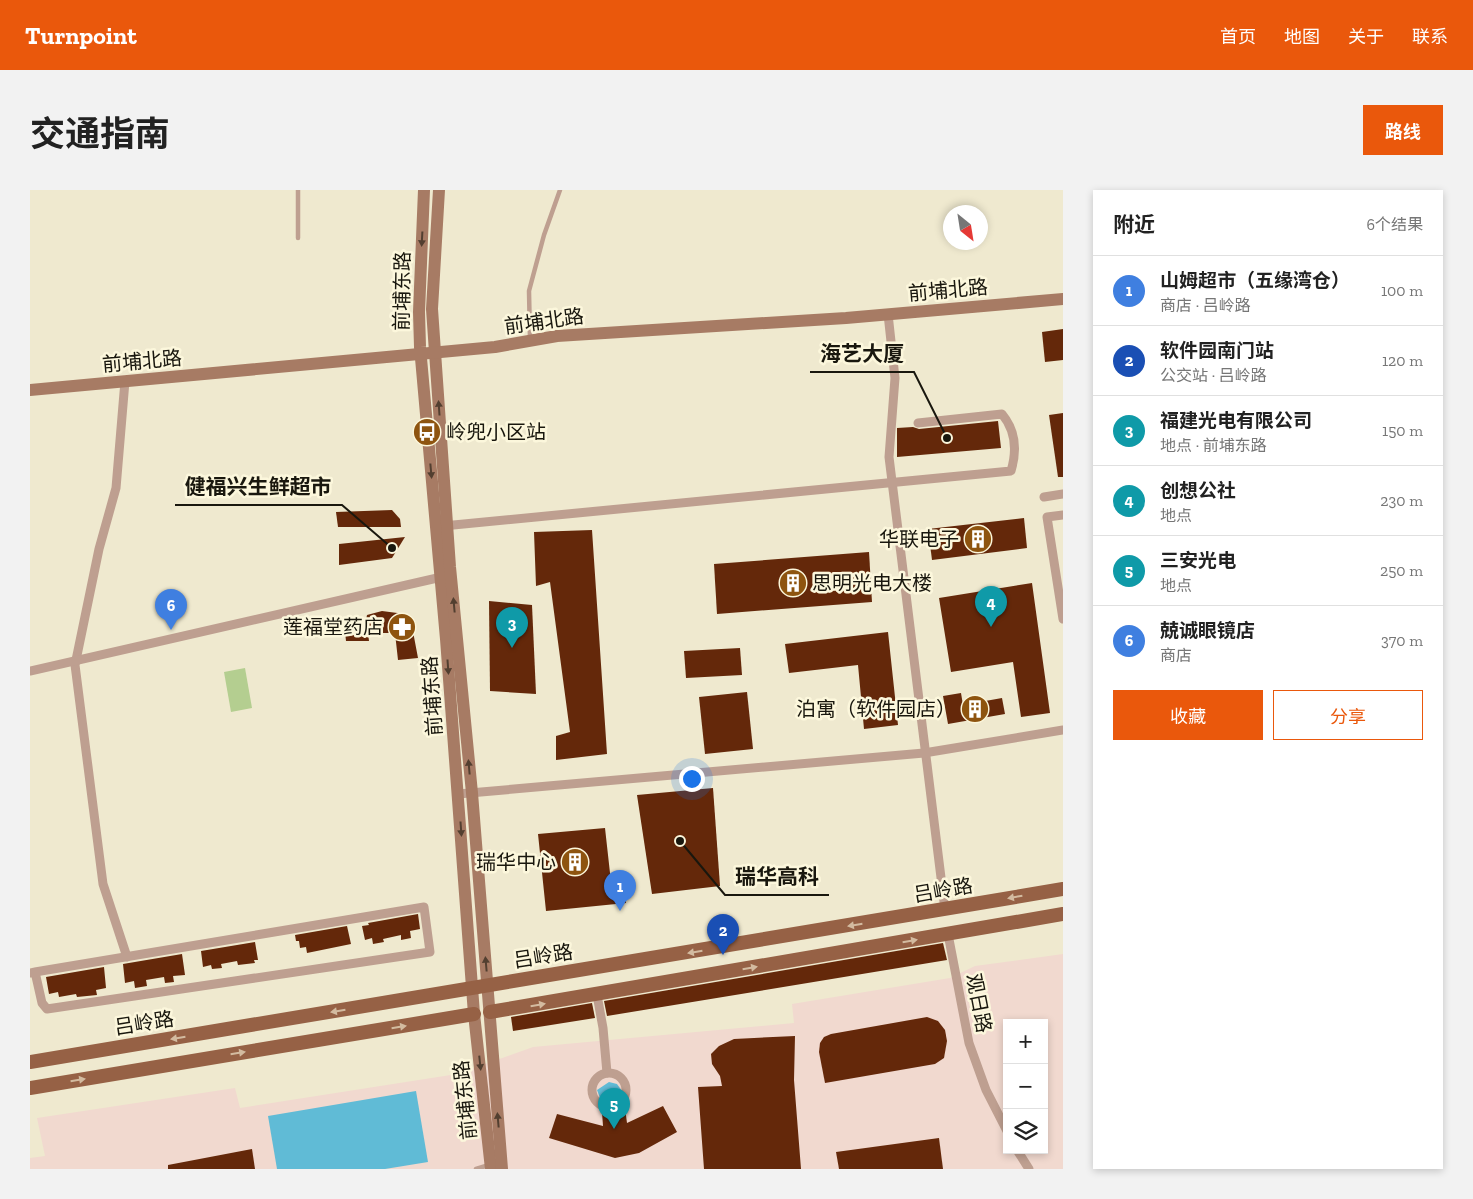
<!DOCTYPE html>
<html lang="zh">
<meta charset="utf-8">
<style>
body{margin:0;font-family:"Zilla Slab","Noto Sans SC",serif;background:#f2f2f2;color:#222}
.controls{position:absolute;right:15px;bottom:15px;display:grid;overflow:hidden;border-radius:0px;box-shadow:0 2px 8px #0003}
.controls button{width:45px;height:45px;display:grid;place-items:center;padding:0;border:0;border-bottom:1px solid #e0e0e0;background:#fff;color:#222;font:25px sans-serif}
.compass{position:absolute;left:913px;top:15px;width:45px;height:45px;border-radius:50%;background:#fff;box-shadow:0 2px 8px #0003;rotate:150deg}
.you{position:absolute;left:661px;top:588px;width:18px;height:18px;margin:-12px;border:4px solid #fff;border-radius:50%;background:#1a73e8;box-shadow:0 0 0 8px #1a73e833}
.badge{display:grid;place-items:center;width:32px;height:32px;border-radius:50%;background:#ea580c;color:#fff;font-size:16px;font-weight:700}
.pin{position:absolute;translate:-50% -41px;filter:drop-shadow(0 1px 2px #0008)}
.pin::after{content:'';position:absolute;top:26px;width:18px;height:15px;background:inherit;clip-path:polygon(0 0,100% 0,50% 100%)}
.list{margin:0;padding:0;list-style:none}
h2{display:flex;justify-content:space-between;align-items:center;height:65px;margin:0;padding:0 20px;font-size:21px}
h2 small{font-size:16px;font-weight:400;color:#767676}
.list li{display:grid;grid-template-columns:32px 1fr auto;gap:15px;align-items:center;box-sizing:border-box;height:70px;padding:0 20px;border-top:1px solid #e0e0e0}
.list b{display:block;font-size:19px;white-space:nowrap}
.list p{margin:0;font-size:16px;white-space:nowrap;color:#767676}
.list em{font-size:16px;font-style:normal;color:#767676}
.actions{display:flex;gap:10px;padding:15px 20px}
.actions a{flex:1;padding:11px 0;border:1px solid #ea580c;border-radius:0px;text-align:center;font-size:18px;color:#ea580c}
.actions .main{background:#ea580c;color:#fff}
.icon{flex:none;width:28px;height:28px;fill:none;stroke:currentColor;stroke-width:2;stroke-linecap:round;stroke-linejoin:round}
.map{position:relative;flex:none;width:1033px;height:979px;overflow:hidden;border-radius:0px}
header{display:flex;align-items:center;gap:30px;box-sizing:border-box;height:70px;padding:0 25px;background:#ea580c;color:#fff}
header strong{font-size:24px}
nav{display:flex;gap:28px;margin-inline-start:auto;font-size:18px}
.intro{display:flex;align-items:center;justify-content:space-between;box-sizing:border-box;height:120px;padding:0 30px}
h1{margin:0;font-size:35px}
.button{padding:12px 22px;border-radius:0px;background:#ea580c;color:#fff;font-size:18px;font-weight:700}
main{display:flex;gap:30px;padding:0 30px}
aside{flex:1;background:#fff;border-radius:0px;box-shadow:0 2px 8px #0003}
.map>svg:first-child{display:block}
.commercial{fill:#f1d9cf;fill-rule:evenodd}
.green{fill:#b4ce90}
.water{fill:#60bbd6}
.building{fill:#64280a}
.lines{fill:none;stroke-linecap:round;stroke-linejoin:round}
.service{stroke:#be9f90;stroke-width:4.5}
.minor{stroke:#be9f90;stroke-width:9}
.secondary{stroke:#a77b64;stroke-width:12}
.primary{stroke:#966145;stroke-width:14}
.oneway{fill:#523f30}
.oneway2{fill:#d3bba0}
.labels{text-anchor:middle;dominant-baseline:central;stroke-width:5;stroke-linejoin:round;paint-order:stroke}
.street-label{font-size:20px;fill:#19170e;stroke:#fcf7dc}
.poi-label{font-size:20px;fill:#19170e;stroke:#fcf7dc;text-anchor:end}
.leader{fill:none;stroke:#19170e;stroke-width:2}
.callout-dot{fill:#19170e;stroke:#fcf7dc;stroke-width:2}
.callout-label{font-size:21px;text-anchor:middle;font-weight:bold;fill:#19170e;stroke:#fcf7dc;stroke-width:5;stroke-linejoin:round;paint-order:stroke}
</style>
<header>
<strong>Turnpoint</strong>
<nav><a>首页</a><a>地图</a><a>关于</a><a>联系</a></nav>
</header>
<div class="intro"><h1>交通指南</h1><a class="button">路线</a></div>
<main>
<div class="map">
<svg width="1033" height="979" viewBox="0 0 1033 979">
<rect width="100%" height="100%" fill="#efe9cf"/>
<!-- commercial -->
<path class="commercial" d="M1033,764V979H0V968L15,966L7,928L205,898L210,918L427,884L503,857L764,833L762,814L920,788L945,776ZM977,833H1014V960H977Z"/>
<!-- green -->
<polygon class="green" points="215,478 222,518 201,522 194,482"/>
<!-- water -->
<g class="water">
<polygon points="579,892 587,894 592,901 585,907 570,908 567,900"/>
<polygon points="386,901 398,972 355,979 247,979 238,926"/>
</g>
<!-- building -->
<g class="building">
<polygon points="1033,139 1033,170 1015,172 1012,142"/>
<polygon points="1033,223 1033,287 1028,287 1019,225"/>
<polygon points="968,231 971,258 867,267 867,238 883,237 889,239"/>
<polygon points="362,320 370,329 371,337 308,337 306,322"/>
<polygon points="994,328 997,358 902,370 898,339"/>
<polygon points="562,340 577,564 526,570 526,546 540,542 520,392 506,396 504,342"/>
<polygon points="375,347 362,368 309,375 309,354"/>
<polygon points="839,362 842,412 687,424 684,374"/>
<polygon points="1002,393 1020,523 991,527 983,472 921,482 909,408"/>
<polygon points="459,411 502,415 506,504 460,501"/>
<polygon points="352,421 375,424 381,431 388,468 368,470 365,443 338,443 339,451 316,451 314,432 336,430 337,425"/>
<polygon points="858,442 868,535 834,539 828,475 759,483 755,454"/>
<polygon points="710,458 712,485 656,488 654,461"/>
<polygon points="717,502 723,559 675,564 669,507"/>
<polygon points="931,503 933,515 972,508 975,524 918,534 913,506"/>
<polygon points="683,598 690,696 622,704 607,605"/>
<polygon points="575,638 582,701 594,700 596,713 516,721 508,644"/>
<polygon points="388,724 390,739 380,741 381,748 371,750 371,745 353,749 354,752 343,754 342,748 335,750 332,736 339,735 338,733"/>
<polygon points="317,736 321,754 277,763 276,757 270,758 269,751 266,751 265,745"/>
<polygon points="225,752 228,770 224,770 225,773 208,775 207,771 191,774 192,778 182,779 181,775 173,777 171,761"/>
<polygon points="913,753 917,770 577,826 574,811"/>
<polygon points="152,764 155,785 143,786 144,792 135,793 134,787 116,790 117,796 105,798 104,791 95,793 93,774"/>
<polygon points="74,777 76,798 66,800 67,805 47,807 46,804 29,807 28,802 19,804 16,787"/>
<polygon points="562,813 565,828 483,841 481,827"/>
<polygon points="897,827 908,831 915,840 917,851 914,868 905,874 795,893 789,862 790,853 794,847 801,844"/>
<polygon points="765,846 764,890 771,979 674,979 668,897 692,896 690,886 682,874 681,864 689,856 704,849"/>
<polygon points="633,916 647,942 609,963 585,968 519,948 527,924 573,936 572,922 595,918 597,933"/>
<polygon points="909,948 913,979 809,979 806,962"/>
<polygon points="222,959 225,979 138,979 138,975"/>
</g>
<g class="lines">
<!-- service -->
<g class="service">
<polyline points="268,48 268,0"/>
<polyline points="500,149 499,101 514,45 530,0"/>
<polyline points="446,979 459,975"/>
</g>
<!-- minor -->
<g class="minor">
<polyline points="858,124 865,188 859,267 915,720"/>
<polyline points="95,191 86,298 69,359 45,475 73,694 97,767"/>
<polyline points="1014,307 1033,304"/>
<polyline points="1033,325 1017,327 1033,429"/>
<path d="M413,336L981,281C987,261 986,241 972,224L888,233"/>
<polyline points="0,481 416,386"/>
<polyline points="428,604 894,563 1033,540"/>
<polyline points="918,744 939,853 956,900 977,941"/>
<polyline points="0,783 5,782 394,717 400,762 17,819 12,813 5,782"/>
<polyline points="567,805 573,838 577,883"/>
<circle cx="579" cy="900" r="17"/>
<polyline points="987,960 999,979"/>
</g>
<!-- secondary -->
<g class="secondary">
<polyline points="394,0 389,122 390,157 416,449 444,824 461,979"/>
<polyline points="409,0 402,119 420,377 442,603 472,979"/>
<polyline points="0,200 465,157 527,146 816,128 1033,109"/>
</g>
<!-- primary -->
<g class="primary">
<polyline points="460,822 1033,724"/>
<polyline points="0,872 1033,699"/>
<polyline points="0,898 444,824"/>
</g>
</g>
<!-- one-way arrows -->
<defs><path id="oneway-solid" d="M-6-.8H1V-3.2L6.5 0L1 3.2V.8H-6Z" transform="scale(1.25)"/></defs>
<g class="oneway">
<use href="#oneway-solid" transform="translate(392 49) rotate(93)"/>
<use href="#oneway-solid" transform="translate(409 218) rotate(-94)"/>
<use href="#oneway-solid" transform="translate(401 281) rotate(85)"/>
<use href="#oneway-solid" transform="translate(424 415) rotate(-95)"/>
<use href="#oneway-solid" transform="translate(418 477) rotate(86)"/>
<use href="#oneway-solid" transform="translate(439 577) rotate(-95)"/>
<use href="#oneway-solid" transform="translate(431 639) rotate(86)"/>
<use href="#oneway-solid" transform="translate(456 774) rotate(-95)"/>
<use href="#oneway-solid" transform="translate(450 873) rotate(84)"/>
<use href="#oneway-solid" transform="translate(468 930) rotate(-95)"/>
</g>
<g class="oneway2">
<use href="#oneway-solid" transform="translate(985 707) rotate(170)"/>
<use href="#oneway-solid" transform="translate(825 735) rotate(171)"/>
<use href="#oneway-solid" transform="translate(880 751) rotate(-10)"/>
<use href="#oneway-solid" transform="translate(665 762) rotate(171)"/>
<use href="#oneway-solid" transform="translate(720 778) rotate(-10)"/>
<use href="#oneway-solid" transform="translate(508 815) rotate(-10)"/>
<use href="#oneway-solid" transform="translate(308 821) rotate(171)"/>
<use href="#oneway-solid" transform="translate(369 837) rotate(-9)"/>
<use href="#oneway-solid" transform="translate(148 848) rotate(171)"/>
<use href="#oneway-solid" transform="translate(208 863) rotate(-9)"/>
<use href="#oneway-solid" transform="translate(48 890) rotate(-9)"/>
</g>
<!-- icons -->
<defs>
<symbol id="bus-disc" viewBox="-11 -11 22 22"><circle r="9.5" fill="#8e540f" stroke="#fcf7dc"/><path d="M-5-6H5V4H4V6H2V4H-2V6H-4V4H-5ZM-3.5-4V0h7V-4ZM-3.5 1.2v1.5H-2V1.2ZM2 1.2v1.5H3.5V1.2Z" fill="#fff"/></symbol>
<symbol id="building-disc" viewBox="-11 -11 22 22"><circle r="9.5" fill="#8e540f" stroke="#fcf7dc"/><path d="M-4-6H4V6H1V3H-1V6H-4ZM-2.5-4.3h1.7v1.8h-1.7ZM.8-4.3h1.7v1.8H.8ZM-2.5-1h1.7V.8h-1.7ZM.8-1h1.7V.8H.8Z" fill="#fff"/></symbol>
<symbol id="pharmacy-disc" viewBox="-11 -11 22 22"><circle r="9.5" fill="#8e540f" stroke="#fcf7dc"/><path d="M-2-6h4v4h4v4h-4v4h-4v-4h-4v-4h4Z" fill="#fff"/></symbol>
</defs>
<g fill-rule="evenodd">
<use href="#bus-disc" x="381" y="226" width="32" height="32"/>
<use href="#building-disc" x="932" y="333" width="32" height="32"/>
<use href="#building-disc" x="747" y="377" width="32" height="32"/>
<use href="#pharmacy-disc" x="356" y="421" width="32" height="32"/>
<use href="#building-disc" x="929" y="503" width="32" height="32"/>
<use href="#building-disc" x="529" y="656" width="32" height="32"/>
</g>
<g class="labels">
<!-- street labels -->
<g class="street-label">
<text transform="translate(918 100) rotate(-5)">前埔北路</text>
<text transform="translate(372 101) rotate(-89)">前埔东路</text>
<text transform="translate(514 131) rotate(-8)">前埔北路</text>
<text transform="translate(112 171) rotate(-5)">前埔北路</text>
<text transform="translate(402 506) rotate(-94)">前埔东路</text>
<text transform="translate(913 700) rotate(-10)">吕岭路</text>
<text transform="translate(513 766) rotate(-9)">吕岭路</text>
<text transform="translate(949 813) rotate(79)">观日路</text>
<text transform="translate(114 833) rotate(-9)">吕岭路</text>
<text transform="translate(435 910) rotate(-96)">前埔东路</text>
</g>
<!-- poi labels -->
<g class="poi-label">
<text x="416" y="242" text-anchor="start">岭兜小区站</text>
<text x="929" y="349">华联电子</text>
<text x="782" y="393" text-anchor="start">思明光电大楼</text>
<text x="353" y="437">莲福堂药店</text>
<text x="926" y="519">泊寓（软件园店）</text>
<text x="526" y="672">瑞华中心</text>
</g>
</g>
<!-- callouts -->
<path class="leader" d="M917 248L884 182H780M362 358L312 315H145M650 651L695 705H799"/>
<g class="callout-dot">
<circle cx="917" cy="248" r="5"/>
<circle cx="362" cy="358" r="5"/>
<circle cx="650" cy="651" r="5"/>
</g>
<g class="callout-label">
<text x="832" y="171">海艺大厦</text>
<text x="228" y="304">健福兴生鲜超市</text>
<text x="747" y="694">瑞华高科</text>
</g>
</svg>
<div class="controls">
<button>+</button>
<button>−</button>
<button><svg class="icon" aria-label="layers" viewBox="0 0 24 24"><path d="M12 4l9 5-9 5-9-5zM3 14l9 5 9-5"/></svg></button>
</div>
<svg class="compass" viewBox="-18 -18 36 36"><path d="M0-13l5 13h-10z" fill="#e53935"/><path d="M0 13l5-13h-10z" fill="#767676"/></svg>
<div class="you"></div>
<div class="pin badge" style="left:590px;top:721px;background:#3f7fe0">1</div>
<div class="pin badge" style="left:693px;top:765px;background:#1a4fb4">2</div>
<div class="pin badge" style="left:482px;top:458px;background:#0f9aa8">3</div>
<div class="pin badge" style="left:961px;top:437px;background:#0f9aa8">4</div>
<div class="pin badge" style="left:584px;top:939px;background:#0f9aa8">5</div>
<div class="pin badge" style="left:141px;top:440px;background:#3f7fe0">6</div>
</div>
<aside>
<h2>附近<small>6个结果</small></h2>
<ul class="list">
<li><span class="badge" style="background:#3f7fe0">1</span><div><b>山姆超市（五缘湾仓）</b><p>商店 · 吕岭路</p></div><em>100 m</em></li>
<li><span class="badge" style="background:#1a4fb4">2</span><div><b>软件园南门站</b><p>公交站 · 吕岭路</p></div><em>120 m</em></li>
<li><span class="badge" style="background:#0f9aa8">3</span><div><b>福建光电有限公司</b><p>地点 · 前埔东路</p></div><em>150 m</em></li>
<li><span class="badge" style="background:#0f9aa8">4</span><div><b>创想公社</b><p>地点</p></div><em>230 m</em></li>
<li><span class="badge" style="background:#0f9aa8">5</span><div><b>三安光电</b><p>地点</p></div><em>250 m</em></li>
<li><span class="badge" style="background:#3f7fe0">6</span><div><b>兢诚眼镜店</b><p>商店</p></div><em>370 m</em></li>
</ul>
<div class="actions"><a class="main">收藏</a><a>分享</a></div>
</aside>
</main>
